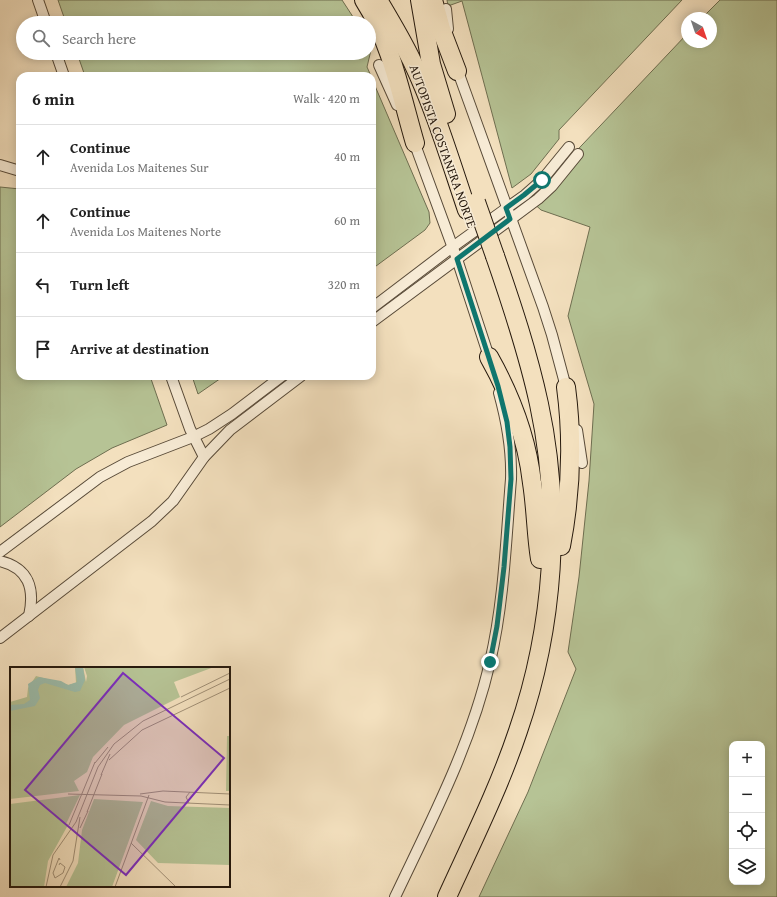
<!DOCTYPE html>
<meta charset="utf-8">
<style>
body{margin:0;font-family:"Gentium Book Plus",serif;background:#f2f2f2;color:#222}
.controls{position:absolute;right:12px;bottom:12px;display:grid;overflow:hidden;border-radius:8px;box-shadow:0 2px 10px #0003}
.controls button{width:36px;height:36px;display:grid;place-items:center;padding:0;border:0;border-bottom:1px solid #e0e0e0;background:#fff;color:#222;font:20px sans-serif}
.compass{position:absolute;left:681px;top:12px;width:36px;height:36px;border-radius:50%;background:#fff;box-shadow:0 2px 10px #0003;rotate:140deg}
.stop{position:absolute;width:12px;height:12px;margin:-9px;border:3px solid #0f766e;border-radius:50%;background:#fff}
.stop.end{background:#0f766e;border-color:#fff;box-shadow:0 1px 4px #0008}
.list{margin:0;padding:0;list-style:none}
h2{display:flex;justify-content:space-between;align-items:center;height:52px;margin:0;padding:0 16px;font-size:17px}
h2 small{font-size:13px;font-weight:400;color:#767676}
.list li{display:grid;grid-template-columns:26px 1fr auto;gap:12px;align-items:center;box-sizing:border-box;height:64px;padding:0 16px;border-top:1px solid #e0e0e0}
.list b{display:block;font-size:15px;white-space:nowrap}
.list p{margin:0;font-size:13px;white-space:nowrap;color:#767676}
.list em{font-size:13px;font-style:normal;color:#767676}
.icon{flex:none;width:22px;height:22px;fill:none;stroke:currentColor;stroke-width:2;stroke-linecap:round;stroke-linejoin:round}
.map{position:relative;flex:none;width:777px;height:897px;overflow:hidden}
.search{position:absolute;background:#fff;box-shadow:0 2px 10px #0003;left:16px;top:16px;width:360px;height:44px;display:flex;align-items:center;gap:10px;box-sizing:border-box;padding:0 14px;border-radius:22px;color:#767676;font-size:15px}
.panel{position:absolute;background:#fff;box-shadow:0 2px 10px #0003;left:16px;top:72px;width:360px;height:308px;border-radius:12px}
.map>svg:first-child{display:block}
.green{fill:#b6c395;stroke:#6e6e50;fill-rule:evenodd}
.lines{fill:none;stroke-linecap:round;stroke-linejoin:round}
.minor-casing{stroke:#584a38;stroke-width:12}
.motorway-casing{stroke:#25180c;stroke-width:20}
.minor{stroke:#f7ebd5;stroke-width:10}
.motorway{stroke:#f3e0be;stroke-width:18}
.motorway-bridge-casing{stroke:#25180c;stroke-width:20;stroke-linecap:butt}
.motorway-bridge{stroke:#f3e0be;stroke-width:18}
.route{stroke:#0f766e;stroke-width:5}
.labels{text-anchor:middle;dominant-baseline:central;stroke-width:3;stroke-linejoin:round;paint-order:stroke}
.street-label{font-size:13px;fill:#25180c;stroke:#f7ebd5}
.inset-road{fill:none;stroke:#a19077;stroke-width:1}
.view{fill:#7b2cbf;fill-opacity:0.15;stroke:#7b2cbf;stroke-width:2}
.inset-edge{fill:none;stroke:#25180c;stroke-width:2}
</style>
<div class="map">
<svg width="777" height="897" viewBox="0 0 777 897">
<rect width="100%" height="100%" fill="#f3e0be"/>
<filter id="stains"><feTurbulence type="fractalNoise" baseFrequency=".005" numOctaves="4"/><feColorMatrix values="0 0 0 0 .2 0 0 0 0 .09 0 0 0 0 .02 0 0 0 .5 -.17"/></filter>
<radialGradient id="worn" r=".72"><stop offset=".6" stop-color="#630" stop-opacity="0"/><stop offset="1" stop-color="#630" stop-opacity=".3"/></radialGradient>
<!-- green -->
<g class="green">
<polygon points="58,0 342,0 357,23 66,23"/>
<polygon points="447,0 682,0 559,130 559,139 531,174 512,188 462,1 448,6"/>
<path d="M720,0H777V897H479L528,792L576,669L568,652L579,577L589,481L594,404L568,316L590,227L541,210L530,200L687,34V42H711V18H702ZM732,744H762V882H732Z"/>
<polygon points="369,43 371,50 367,67 371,76 85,76 77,53 369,53"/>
<polygon points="372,79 429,212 430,223 425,230 372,269"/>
<polygon points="0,187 20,189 20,376 150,376 167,425 112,448 76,469 0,527"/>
<polygon points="192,376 224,376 198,394"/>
</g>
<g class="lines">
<defs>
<g id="minor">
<polyline points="38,0 46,23"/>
<polyline points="446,9 448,29"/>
<polyline points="56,53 64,76"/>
<polyline points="379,65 397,105"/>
<polyline points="456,66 543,307 552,335 567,391"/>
<polyline points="413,139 457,259 490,360"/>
<polyline points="0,165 20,171"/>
<polyline points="372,308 447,251 525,195 542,180 569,147"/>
<polyline points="372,322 538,199 552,186 578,154"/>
<polyline points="171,376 190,429 204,457"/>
<polyline points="577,430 582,463"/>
<polyline points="0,552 100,477 128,462 193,437 209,429 232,414 282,376"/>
<path d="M0,561C29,568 35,589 29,616"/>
<polyline points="0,638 152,521 173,501 204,457 230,430 301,376"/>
<path d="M395,897C431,821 471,745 490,662C504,602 506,540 511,479C512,449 507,422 499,393"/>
</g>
<g id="motorway">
<path d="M364,0C391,42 401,95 415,143"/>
<path d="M378,0C390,20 402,40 412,61C435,109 450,160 467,210"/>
<polyline points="420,0 431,64 446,114"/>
<polyline points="433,0 441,29 457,71"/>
<path d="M489,357C511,396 527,438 532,483C536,508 536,534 540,559"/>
<path d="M561,546C571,494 573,440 566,387"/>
<path d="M447,897C472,842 499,788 518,731C554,627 562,511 539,404C528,353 512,305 495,256"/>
</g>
</defs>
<!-- minor casing -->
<use href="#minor" class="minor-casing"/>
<!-- motorway casing -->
<use href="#motorway" class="motorway-casing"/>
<!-- minor -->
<use href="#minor" class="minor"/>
<!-- motorway -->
<use href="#motorway" class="motorway"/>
<defs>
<polyline id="motorway-bridge" points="476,202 495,256"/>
</defs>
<!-- motorway-bridge casing -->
<use href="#motorway-bridge" class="motorway-bridge-casing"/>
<!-- motorway-bridge -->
<use href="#motorway-bridge" class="motorway-bridge"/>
</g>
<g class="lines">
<!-- route -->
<polyline class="route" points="490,662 497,626 504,567 511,479 510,447 507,422 498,386 457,259 510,219 506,208 524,195 542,180"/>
</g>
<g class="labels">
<!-- street labels -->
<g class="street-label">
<text transform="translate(443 146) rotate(70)">AUTOPISTA COSTANERA NORTE</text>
</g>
</g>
<!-- overview -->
<g transform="translate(10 667)">
<rect width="220" height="220" fill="#f3e0be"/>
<path d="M65,0H73L76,15L77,9L74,0H204L164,15L170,30L114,58L83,90L77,105L64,114L69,124L0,132V35L17,30L18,21L26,9L59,18L66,16ZM217,69H220V124H216ZM70,128L56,157L58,158L38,194L34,220H0V137ZM84,132L133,135L102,220H56L68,196L72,163ZM141,134L158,139L220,141V198L148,196L126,173Z" fill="#b6c395"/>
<path d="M65,0H73L75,13L70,24L65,25L35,16L30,18L28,23L30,31L25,39L0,44V38L14,37L20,33L18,17L29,10L51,14L58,18L67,15Z" fill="#9cbead"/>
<path class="inset-road" d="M171,30L220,6M99,93L132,63L220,21M85,96L98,80M91,108L100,87M58,127L131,129L155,135L220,138M130,127L153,124L220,127M179,136L176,130L180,125M77,145L92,107M59,158L85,95M70,161L78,144M121,176L166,220M49,198L50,196L55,200L53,206L45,211L43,206L49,191L50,193M36,220L43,188L66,155L88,100L104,77L133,54L220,12M50,220L63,194L70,150M105,220L139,128"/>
<path class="view" d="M113,6L214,91L116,208L15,123Z"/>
<rect width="220" height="220" class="inset-edge"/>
</g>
<rect width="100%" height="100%" filter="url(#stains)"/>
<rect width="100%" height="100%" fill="url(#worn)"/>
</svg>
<div class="controls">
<button>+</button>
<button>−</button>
<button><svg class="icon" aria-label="locate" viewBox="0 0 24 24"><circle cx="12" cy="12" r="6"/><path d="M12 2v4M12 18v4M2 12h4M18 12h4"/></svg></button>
<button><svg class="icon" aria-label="layers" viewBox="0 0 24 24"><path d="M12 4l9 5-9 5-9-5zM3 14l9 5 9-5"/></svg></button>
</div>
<svg class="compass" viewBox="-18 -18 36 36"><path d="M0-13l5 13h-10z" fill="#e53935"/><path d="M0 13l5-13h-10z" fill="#767676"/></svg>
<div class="stop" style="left:542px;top:180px"></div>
<div class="stop end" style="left:490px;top:662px"></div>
<div class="search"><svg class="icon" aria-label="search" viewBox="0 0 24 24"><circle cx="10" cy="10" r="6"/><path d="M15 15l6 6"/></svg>Search here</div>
<section class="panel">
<h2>6 min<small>Walk · 420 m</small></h2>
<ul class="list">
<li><svg class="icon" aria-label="ahead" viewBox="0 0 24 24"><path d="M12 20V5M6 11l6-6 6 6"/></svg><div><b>Continue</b><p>Avenida Los Maitenes Sur</p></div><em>40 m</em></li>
<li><svg class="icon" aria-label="ahead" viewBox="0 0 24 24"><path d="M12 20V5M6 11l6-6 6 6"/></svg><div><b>Continue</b><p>Avenida Los Maitenes Norte</p></div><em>60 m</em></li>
<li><svg class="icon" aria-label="left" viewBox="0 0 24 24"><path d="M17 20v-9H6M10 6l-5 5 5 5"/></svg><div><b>Turn left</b></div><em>320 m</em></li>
<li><svg class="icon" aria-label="arrive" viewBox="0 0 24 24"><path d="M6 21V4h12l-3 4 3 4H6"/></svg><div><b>Arrive at destination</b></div></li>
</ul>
</section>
</div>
